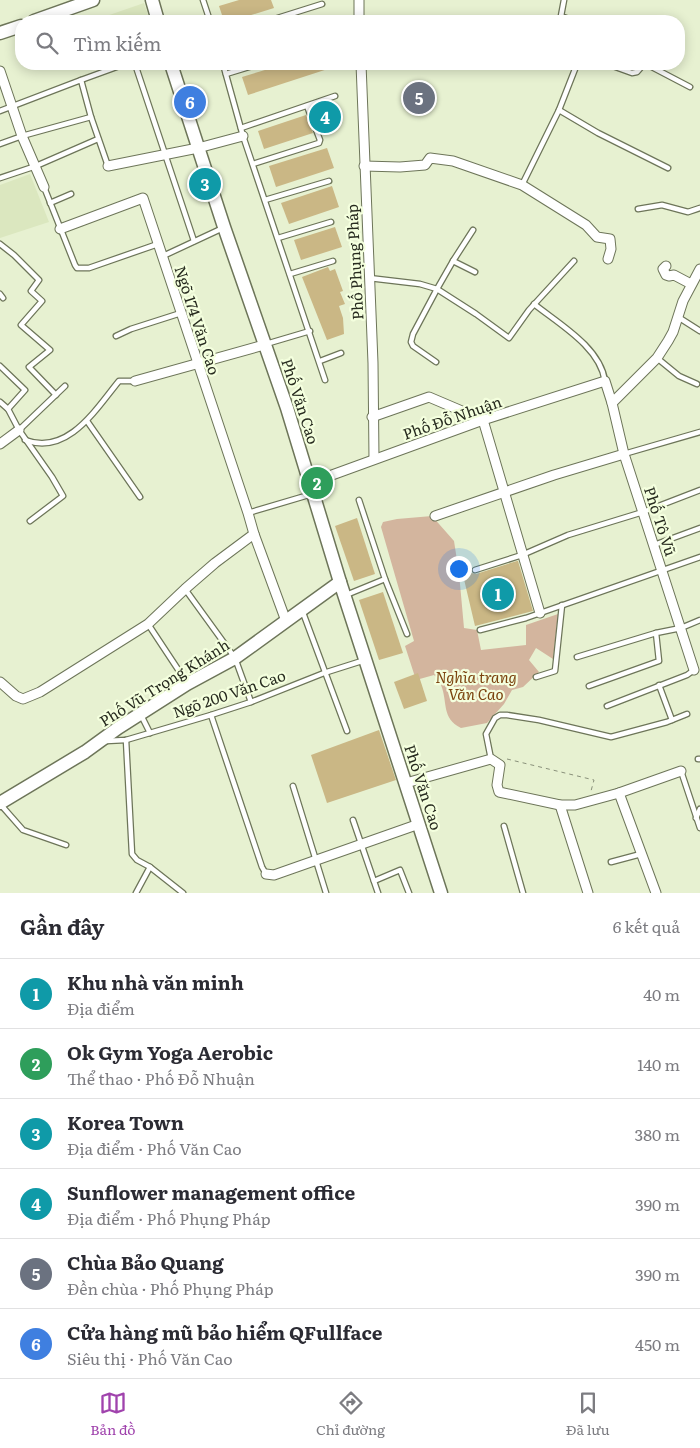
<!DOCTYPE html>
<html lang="vi">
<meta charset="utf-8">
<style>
body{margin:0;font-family:Literata,serif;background:#f2f2f3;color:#2b2b33}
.you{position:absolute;left:458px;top:568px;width:18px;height:18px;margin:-12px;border:4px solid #fff;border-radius:50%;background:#1a73e8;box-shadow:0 0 0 8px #1a73e833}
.badge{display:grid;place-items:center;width:32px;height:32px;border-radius:50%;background:#a043ad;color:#fff;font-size:16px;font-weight:700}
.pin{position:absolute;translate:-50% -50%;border:2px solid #fff;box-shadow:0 1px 5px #0006}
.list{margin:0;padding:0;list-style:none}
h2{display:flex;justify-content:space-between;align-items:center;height:65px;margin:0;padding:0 20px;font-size:21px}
h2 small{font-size:16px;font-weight:400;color:#7c7c81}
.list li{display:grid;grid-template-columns:32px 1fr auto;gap:15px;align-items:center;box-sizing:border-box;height:70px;padding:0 20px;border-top:1px solid #e1e1e2}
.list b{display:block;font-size:19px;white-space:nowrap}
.list p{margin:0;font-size:16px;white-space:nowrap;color:#7c7c81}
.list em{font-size:16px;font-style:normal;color:#7c7c81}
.icon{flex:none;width:28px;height:28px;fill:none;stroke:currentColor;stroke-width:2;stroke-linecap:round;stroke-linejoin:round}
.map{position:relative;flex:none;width:700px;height:893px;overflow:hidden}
.search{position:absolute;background:#fff;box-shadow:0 2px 12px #0003;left:15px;right:15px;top:15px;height:55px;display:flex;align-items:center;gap:12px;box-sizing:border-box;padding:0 18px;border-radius:20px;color:#7c7c81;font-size:19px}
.sheet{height:485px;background:#fff}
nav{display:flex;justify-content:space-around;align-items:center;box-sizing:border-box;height:70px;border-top:1px solid #e1e1e2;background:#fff;font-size:14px;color:#7c7c81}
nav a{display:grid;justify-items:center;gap:2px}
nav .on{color:#a043ad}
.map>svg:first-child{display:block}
.built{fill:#dbe7bf}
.green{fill:#d3b59e}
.building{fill:#cab785}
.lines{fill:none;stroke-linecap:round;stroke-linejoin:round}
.lane-casing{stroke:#6d7559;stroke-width:7}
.street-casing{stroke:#6d7559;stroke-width:11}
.secondary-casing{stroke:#6d7559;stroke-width:15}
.path{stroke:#89907a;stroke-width:1;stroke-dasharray:4 4;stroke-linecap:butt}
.lane{stroke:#fff;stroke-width:4.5}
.street{stroke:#fff;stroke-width:9}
.secondary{stroke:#fff;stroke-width:12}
.labels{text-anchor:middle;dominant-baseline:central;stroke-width:4.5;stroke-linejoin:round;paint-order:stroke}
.street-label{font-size:15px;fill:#272b1f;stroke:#f4ffde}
.park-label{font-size:15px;font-style:italic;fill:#7b430e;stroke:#f4ffde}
</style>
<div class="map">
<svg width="700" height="893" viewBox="0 0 700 893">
<rect width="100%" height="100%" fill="#e7f1d1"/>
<!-- built -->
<g class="built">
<polygon points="144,3 150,21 92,21"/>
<polygon points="30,174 49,222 0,238 0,185"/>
</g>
<!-- green -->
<path class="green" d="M432,516L454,541L459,573L464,628L477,630L481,650L526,645V625L558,614L553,659L536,648L529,660L539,672L523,687L512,690L504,704L487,723L461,728C441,718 448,702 441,685C440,681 437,678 434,675L416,680L405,646L414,641L381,527L383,522L397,519Z"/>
<!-- building -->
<g class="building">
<polygon points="239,0 271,0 274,8 232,21 224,21 219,6"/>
<polygon points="285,64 340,64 340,65 248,95 242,77"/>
<polygon points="327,103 336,129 323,134 314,112 316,111 314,107"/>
<polygon points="306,115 313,133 264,149 258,131"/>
<polygon points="327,148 334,168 276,187 269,166"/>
<polygon points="332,186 339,207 289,224 281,203"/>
<polygon points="335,227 342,247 301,260 294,240"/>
<polygon points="328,267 330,271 335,269 343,291 340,292 345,304 339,306 343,318 344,334 327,340 302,277"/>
<polygon points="357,518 375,574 354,581 335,526"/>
<polygon points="517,561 518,561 533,611 475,626 463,575 472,573 476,574"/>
<polygon points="383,592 403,653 379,660 359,600"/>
<polygon points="418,673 427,701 404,709 394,682"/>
<polygon points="379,730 396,780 327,803 311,755"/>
</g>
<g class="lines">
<defs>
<g id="lane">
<polyline points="203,0 210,21"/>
<polyline points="564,0 561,16 574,21"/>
<polyline points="268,21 322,4"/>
<polyline points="135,64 194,241"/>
<polyline points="223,64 243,136 325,380"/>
<polyline points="607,64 632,73 637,72 644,64"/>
<polyline points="646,64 690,87"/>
<polyline points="226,74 259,64"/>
<polyline points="81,80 125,64"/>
<polyline points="559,110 598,133 668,168"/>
<polyline points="0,111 81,80 91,117 108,166"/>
<polyline points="241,128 335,96"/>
<polyline points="0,144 22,136 91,117"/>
<polyline points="253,164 319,143 320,140 307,106"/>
<polyline points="0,178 36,166 98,139"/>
<polyline points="522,185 559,110 577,64"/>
<polyline points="44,187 75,265 77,268 89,268 158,244"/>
<polyline points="265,200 329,181"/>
<polyline points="50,203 71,194"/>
<polyline points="638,209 662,205 688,212 700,208"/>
<polyline points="473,230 453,261 437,289 476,314 509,338 529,310 574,261"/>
<polyline points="278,238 331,222"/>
<polyline points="0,244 14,255 39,280 31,291 42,301 21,325 50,350 29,367 56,395"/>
<polyline points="163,256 223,228"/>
<polyline points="453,261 475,272"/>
<polyline points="290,274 333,261"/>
<polyline points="369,278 420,284 437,289 413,334 411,342 413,346 436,362"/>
<polyline points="0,294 3,298"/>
<path d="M534,304C559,324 600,347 605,381"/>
<polyline points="678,317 700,331"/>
<polyline points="116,336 131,329 181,313"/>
<polyline points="266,344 310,331"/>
<polyline points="657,358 679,376 697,384"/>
<polyline points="320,361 341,353"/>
<polyline points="0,366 25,390 8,409"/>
<polyline points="0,402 8,409 19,430"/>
<polyline points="87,421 140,497"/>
<path d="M25,440C68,456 96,409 119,381H135"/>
<polyline points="624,454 700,432"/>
<polyline points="248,513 312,494"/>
<polyline points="30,521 63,496 52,477 19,430 65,386"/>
<polyline points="654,545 700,528"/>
<polyline points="475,570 522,555 568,535 643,512 700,490"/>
<polyline points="385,579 407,634"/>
<polyline points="185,589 235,658 251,702"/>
<polyline points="346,595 385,579 359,500"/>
<polyline points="302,610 347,731"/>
<polyline points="148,624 187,683"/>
<polyline points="480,630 526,618 700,557"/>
<polyline points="577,657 656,633"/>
<polyline points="536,677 555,671 562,605"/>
<polyline points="659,685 672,720"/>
<polyline points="589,686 659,661 656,633 681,628 700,620"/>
<polyline points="607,706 687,675 694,670"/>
<polyline points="141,715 150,733"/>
<polyline points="211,715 262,867 266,874"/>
<polyline points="126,740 132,854 137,860 150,867 136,893"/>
<polyline points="106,741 126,740 211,715 251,702 324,673 365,660"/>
<polyline points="491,759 486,734 495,718 500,715 507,715 539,720 611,737 667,722 687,714"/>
<polyline points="698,759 700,759"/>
<polyline points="681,771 700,828"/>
<polyline points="293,786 326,893"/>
<polyline points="1,805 23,830 66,845"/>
<polyline points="696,818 700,809"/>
<polyline points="353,820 378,893"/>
<polyline points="504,826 523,893"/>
<polyline points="611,862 641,854"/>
<polyline points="150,867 183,893"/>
<polyline points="374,881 400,870 409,893"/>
</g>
<g id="street">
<polyline points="359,0 359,21"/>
<polyline points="361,64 373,363 374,459"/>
<polyline points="0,71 22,136 44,187"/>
<polyline points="108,166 198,148 243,136"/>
<polyline points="364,166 400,167 425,165 430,158 453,161 522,185 586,225 597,237 610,239 611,249 608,259"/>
<polyline points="60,229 143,198 248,513 254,534 286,621"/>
<polyline points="666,266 663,269 666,275 669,276 674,275 691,284"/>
<polyline points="135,381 264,345"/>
<polyline points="612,403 657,358 668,341 673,332 683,301 700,269"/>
<polyline points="372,417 429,397 483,420 540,613"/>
<polyline points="0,444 19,430"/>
<polyline points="310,483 483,420 605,381 612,403 624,454 694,670"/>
<polyline points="435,516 554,475 624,454"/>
<polyline points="0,682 16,696 23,699 40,692 148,624 185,589 215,563 254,534"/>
<polyline points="406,783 491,759 500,765 497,785 499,792 560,805 575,805 619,793 681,771"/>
<polyline points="619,793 656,893"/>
<polyline points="560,805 588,893"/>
<polyline points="266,874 274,875 419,824"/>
</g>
<g id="secondary">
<polyline points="152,0 158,21"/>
<polyline points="34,21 93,0"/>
<polyline points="0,33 21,26"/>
<polyline points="171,64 224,227 287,408 340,582 441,893"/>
<polyline points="0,803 85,752 118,728 187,684 235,658 340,582"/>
</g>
</defs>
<!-- lane casing -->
<use href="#lane" class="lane-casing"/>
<!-- street casing -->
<use href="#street" class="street-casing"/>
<!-- secondary casing -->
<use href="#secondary" class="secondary-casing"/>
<!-- path -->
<polyline class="path" points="507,759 594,780 591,791"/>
<!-- lane -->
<use href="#lane" class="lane"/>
<!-- street -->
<use href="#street" class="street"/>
<!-- secondary -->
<use href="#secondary" class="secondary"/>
</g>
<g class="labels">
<!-- street labels -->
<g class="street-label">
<text transform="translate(354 262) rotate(-93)">Phố Phụng Pháp</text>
<text transform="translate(198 320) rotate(72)">Ngõ 174 Văn Cao</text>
<text transform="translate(301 401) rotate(72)">Phố Văn Cao</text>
<text transform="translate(452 417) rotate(-19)">Phố Đỗ Nhuận</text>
<text transform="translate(661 521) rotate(72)">Phố Tô Vũ</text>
<text transform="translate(164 682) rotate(-32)">Phố Vũ Trọng Khánh</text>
<text transform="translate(229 693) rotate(-19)">Ngõ 200 Văn Cao</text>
<text transform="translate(424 787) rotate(72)">Phố Văn Cao</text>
</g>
<!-- park labels -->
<g class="park-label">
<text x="476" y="676">Nghĩa trang<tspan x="476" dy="17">Văn Cao</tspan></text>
</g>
</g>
</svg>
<div class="you"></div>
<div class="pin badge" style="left:498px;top:594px;background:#0f9aa8">1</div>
<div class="pin badge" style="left:317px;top:483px;background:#2e9e5b">2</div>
<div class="pin badge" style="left:205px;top:184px;background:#0f9aa8">3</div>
<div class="pin badge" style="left:325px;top:117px;background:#0f9aa8">4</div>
<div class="pin badge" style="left:419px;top:98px;background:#6b7280">5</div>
<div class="pin badge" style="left:190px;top:102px;background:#3f7fe0">6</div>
<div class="search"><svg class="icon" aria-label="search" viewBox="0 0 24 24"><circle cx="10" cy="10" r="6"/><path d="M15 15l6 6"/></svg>Tìm kiếm</div>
</div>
<section class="sheet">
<h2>Gần đây<small>6 kết quả</small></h2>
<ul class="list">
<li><span class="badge" style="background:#0f9aa8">1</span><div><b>Khu nhà văn minh</b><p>Địa điểm</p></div><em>40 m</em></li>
<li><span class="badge" style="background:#2e9e5b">2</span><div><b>Ok Gym Yoga Aerobic</b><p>Thể thao · Phố Đỗ Nhuận</p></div><em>140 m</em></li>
<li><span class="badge" style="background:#0f9aa8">3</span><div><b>Korea Town</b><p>Địa điểm · Phố Văn Cao</p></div><em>380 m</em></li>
<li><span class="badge" style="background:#0f9aa8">4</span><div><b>Sunflower management office</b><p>Địa điểm · Phố Phụng Pháp</p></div><em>390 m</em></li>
<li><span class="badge" style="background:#6b7280">5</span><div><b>Chùa Bảo Quang</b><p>Đền chùa · Phố Phụng Pháp</p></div><em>390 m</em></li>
<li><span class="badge" style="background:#3f7fe0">6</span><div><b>Cửa hàng mũ bảo hiểm QFullface</b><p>Siêu thị · Phố Văn Cao</p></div><em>450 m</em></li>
</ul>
</section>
<nav>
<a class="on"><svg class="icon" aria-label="map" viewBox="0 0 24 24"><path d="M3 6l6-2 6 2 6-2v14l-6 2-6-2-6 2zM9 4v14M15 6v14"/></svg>Bản đồ</a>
<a><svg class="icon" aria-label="directions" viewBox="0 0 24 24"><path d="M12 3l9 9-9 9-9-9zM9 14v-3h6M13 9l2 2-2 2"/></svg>Chỉ đường</a>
<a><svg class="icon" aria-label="saved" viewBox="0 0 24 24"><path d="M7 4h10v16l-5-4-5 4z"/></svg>Đã lưu</a>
</nav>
